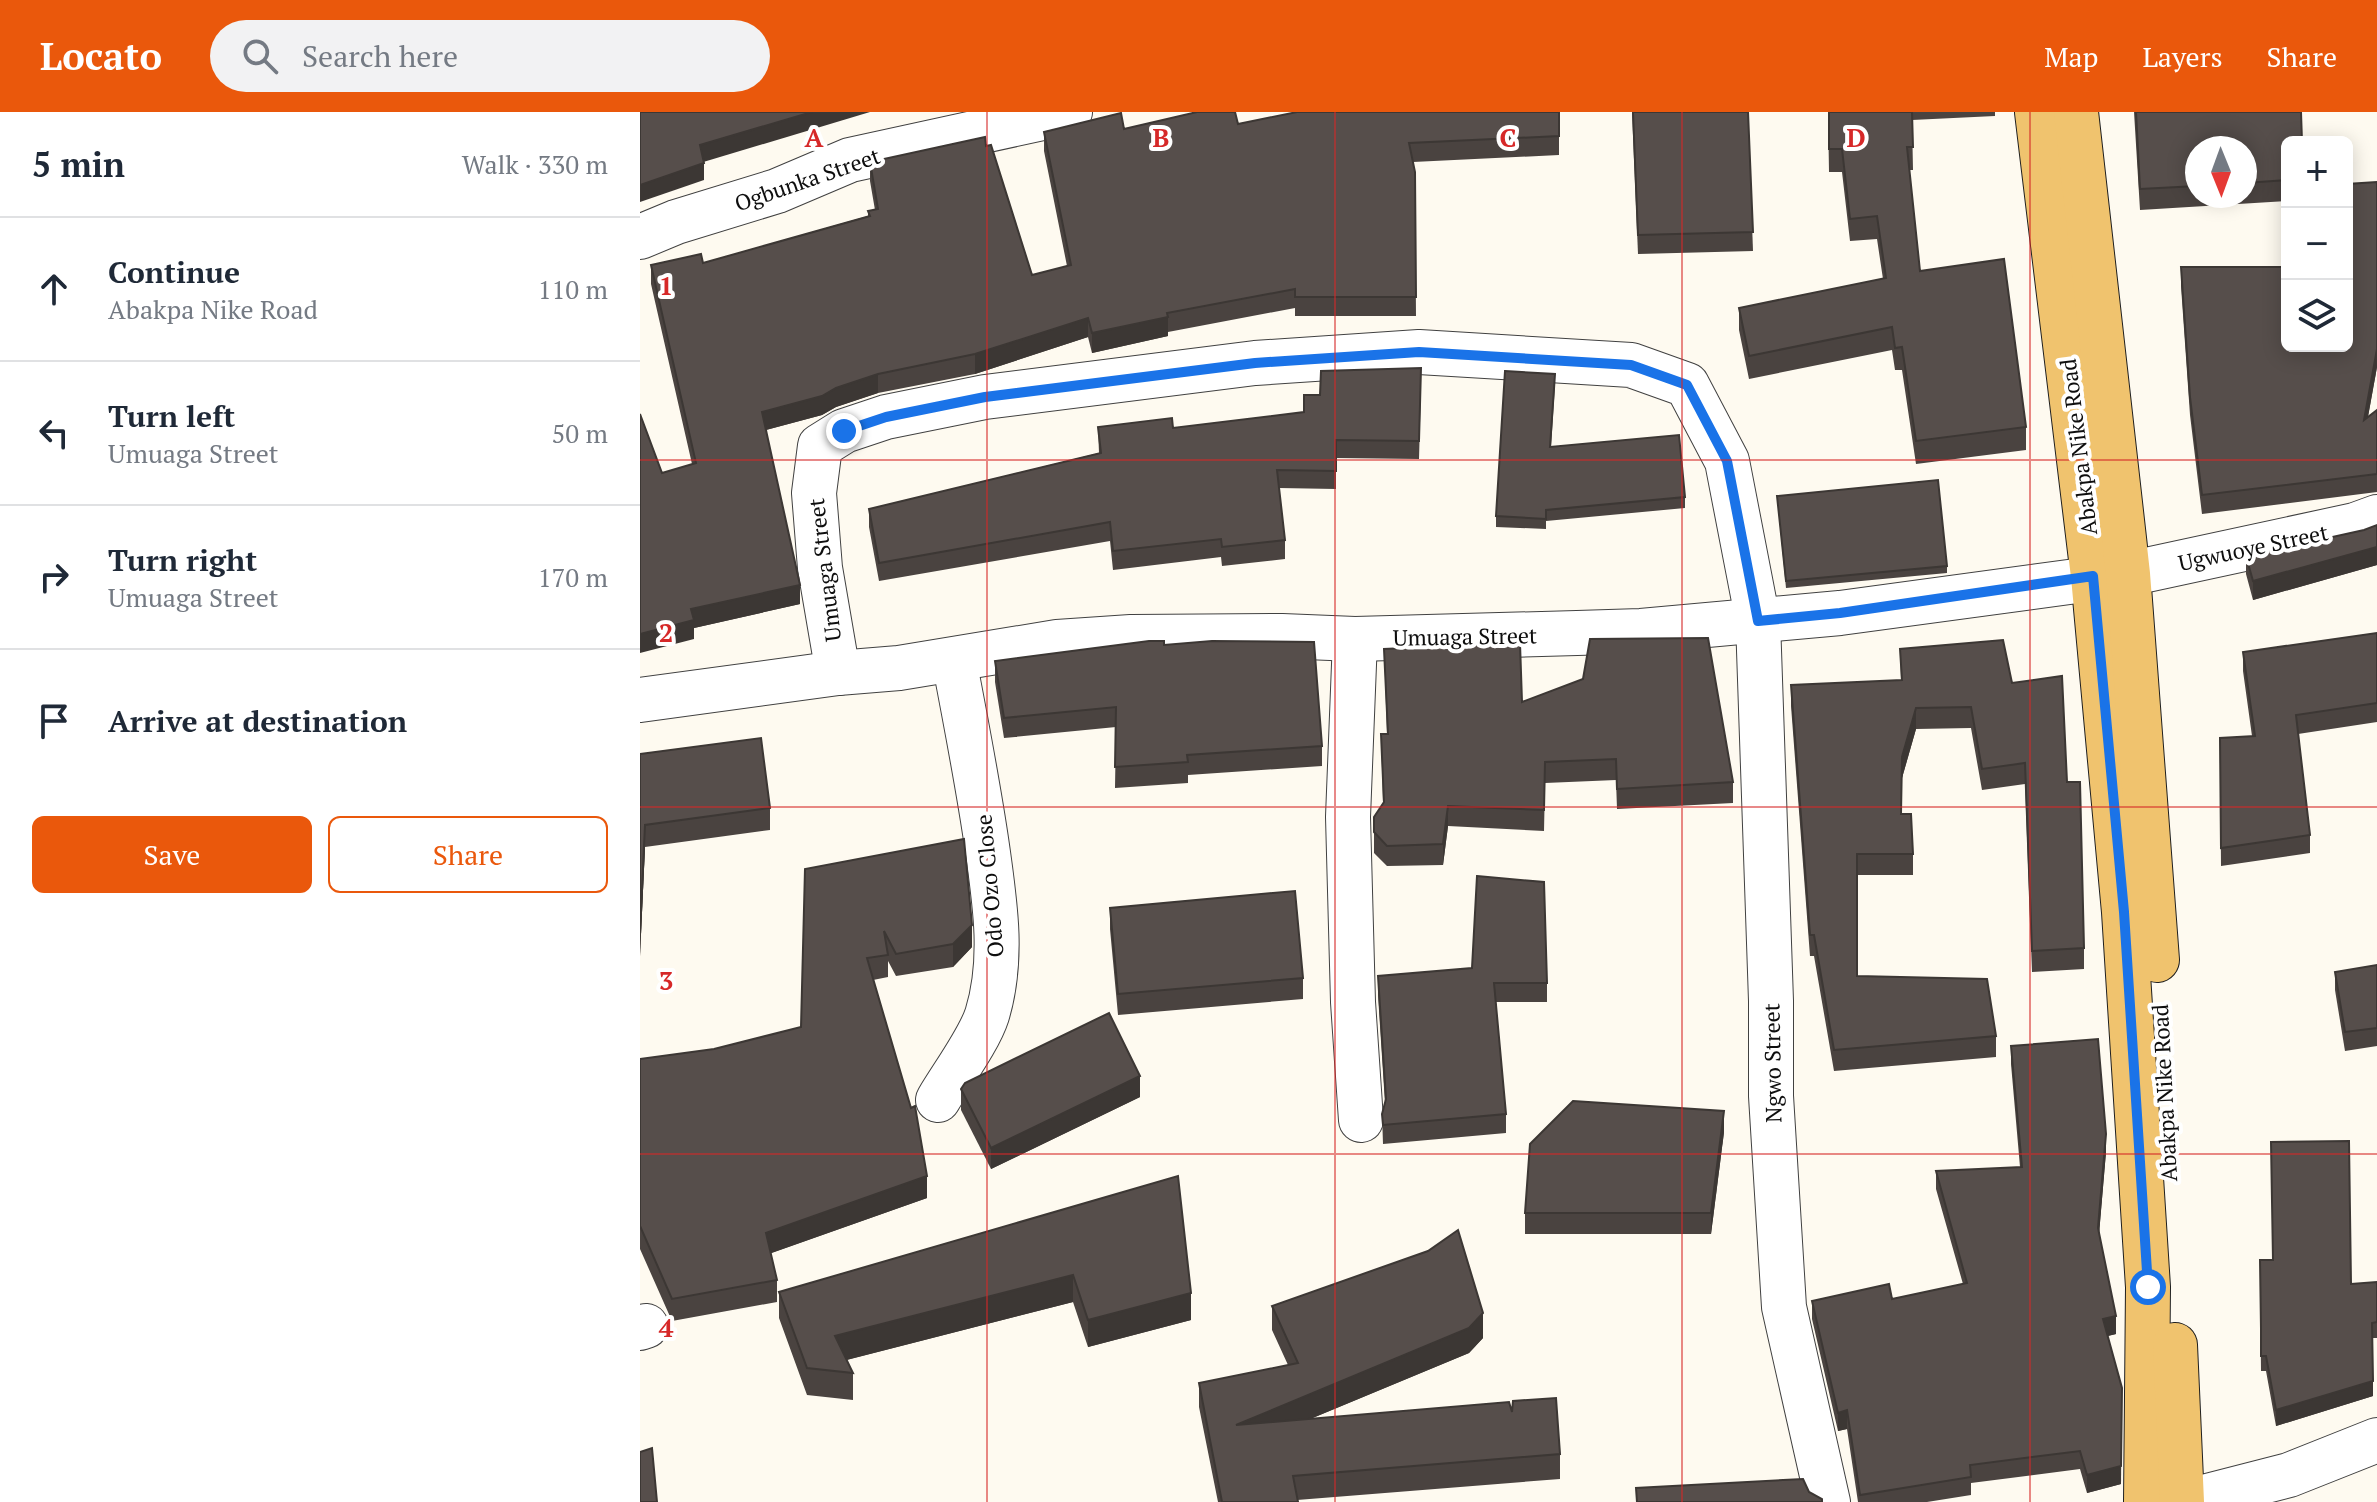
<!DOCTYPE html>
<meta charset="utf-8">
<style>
body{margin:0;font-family:"PT Serif",serif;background:#f2f2f3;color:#1f2937}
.controls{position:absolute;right:24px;top:24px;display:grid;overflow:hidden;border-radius:12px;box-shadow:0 4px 20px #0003}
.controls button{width:72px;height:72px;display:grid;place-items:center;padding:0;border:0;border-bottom:2px solid #e0e1e3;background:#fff;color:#1f2937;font:40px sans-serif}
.compass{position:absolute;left:1545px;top:24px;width:72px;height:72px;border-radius:50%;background:#fff;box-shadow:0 4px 20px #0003;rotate:179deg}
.stop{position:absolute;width:24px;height:24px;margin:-18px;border:6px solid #1a73e8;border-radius:50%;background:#fff}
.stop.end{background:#1a73e8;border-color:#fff;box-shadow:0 2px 8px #0008}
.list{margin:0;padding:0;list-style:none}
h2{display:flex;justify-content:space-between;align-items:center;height:104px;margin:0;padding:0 32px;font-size:34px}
h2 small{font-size:26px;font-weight:400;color:#747a83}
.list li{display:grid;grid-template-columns:52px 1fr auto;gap:24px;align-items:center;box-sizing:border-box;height:144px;padding:0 32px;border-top:2px solid #e0e1e3}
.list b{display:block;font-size:30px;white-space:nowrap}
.list p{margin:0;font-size:26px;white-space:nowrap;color:#747a83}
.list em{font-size:26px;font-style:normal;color:#747a83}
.actions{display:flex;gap:16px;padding:24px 32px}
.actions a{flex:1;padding:18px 0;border:2px solid #ea580c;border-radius:12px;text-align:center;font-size:28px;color:#ea580c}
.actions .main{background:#ea580c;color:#fff}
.icon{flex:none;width:44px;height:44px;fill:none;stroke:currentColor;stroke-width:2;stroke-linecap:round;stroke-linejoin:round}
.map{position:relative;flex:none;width:1737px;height:1390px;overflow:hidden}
header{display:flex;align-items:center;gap:48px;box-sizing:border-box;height:112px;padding:0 40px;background:#ea580c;color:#fff}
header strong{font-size:38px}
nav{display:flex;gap:44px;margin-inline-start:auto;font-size:28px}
.search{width:560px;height:72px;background:#f2f2f3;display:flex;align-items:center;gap:20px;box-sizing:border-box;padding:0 28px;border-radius:44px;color:#747a83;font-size:30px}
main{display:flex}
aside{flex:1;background:#fff}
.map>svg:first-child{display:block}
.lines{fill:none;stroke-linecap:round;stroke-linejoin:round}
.minor-casing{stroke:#414141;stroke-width:46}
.major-casing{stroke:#1f1f1f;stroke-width:46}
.minor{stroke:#fff;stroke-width:44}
.major{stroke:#f0c36e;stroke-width:44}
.wall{fill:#4a4340;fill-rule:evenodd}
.shaded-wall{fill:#3c3734}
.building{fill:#564e4b;stroke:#3c3734;stroke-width:2}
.route{stroke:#1a73e8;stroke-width:10}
.grid{fill:none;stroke:#d62828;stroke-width:2;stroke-opacity:0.55}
.labels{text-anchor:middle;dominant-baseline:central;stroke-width:8;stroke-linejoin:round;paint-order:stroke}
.street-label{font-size:22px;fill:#0e0e0e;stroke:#fff}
.grid-label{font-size:26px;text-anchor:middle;font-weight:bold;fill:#d62828;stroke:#fff;stroke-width:8;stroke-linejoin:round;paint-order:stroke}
</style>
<header>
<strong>Locato</strong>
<div class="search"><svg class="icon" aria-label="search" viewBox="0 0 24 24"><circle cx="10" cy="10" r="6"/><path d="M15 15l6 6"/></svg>Search here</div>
<nav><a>Map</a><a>Layers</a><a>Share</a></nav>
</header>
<main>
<aside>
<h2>5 min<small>Walk · 330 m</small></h2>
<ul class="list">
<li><svg class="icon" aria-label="ahead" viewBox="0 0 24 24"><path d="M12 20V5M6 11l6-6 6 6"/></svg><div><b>Continue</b><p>Abakpa Nike Road</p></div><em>110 m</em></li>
<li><svg class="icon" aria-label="left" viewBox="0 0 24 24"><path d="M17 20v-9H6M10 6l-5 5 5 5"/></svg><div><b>Turn left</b><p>Umuaga Street</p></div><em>50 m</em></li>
<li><svg class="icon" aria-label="right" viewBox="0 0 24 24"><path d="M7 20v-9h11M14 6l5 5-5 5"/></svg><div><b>Turn right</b><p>Umuaga Street</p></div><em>170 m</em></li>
<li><svg class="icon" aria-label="arrive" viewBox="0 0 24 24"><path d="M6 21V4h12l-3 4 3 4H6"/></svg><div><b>Arrive at destination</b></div></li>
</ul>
<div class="actions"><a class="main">Save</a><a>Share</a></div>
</aside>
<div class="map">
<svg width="1737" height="1390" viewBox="0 0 1737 1390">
<rect width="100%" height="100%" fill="#fefaf0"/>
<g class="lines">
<defs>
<g id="minor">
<polyline points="0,125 36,110 137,79 210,48 430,0"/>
<polyline points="715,527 708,705 713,890 721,1008"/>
<polyline points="198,561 180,456 174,381 180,334 204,319 246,305 345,285 615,251 779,240 991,253 1047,273 1087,349 1118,509 1131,889 1131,984 1144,1195 1188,1390"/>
<polyline points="0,588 198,561 259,556 417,530 491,525 642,524 715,527 937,521 1001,519 1200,501 1488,462 1715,413 1737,405"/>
<path d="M298,988C312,964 339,928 347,903C364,847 355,791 347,734C338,672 326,610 314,548"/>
<polyline points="0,1216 6,1214"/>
<polyline points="1544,1390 1649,1363 1737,1328"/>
</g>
<g id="major">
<polyline points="1397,0 1453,464 1484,800 1508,1175 1506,1390"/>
<polyline points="1436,0 1488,462 1517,848"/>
<polyline points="1535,1233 1542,1390"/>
</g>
</defs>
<!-- minor casing -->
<use href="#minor" class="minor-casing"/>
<!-- major casing -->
<use href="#major" class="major-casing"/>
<!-- minor -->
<use href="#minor" class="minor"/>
<!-- major -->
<use href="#major" class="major"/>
</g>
<!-- wall -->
<g class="wall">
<polygon points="992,0 1108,0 1113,139 998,142"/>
<polygon points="1188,0 1355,0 1355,4 1272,8 1273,58 1269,58 1280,159 1386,315 1386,338 1276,352 1262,258 1255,258 1252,238 1109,267 1099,218 1099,196 1243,167 1237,127 1210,129 1202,60 1189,60"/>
<path d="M1494,0H1661L1647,30V89L1500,98ZM1557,36H1605V84H1557Z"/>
<polygon points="598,12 919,24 919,43 773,50 775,60 776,204 655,204 655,196 528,220 528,224 452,241 448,225 335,262 238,281 196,295 182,303 126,318 160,492 54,516 54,527 22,361 52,352 11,172 11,153 63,151 228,104 228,99 235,98 230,69 230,50 346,34 392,163 427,154 404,39 404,20"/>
<polygon points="1737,70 1737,255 1728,305 1737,298 1737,380 1562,402 1550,303 1541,174 1541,155 1707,234"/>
<polygon points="915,273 911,335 1045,385 1045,396 906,409 906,417 856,415 856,404"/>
<polygon points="781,275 779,347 696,346 696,377 639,376 645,428 645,447 582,454 581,445 473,458 470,429 239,469 229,415 229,397 459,341 458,315 533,316 664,300 680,283"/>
<polygon points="1137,384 1307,454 1307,461 1146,476"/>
<polygon points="1737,413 1737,453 1613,488 1606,462 1606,444 1724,418"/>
<polygon points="1737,521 1737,610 1658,622 1670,723 1670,741 1581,754 1580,626 1612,624 1603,559 1603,540"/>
<polygon points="744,537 1093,670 1093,691 977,697 976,668 905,671 904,719 808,714 803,753 747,754 734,741 734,705 743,691 741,622 747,622"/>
<polygon points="1260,537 1372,571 1427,670 1444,836 1444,857 1392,860 1385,672 1342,678 1331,616 1276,617 1262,666 1261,702 1273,742 1273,763 1217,763 1217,864 1356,924 1356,945 1194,959 1174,844 1170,844 1151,594 1151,573 1261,568"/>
<polygon points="355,549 682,634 682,654 548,663 548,671 475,676 476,615 364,626 355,570"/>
<polygon points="0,642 130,696 130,718 5,735 0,844"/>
<polygon points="165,757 332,835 313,855 256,864 248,849 248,865 233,868 287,1086 131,1141 137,1168 137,1190 32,1209 0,1137 0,947 74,937 161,915"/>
<polygon points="470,796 663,866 663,887 478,903 470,817"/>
<polygon points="1737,853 1737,934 1705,939 1695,878 1695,860"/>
<polygon points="738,864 907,871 907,890 856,890 866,1002 866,1021 743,1032 742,1002 745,991 738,883"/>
<polygon points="1371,934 1466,1040 1459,1122 1476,1222 1468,1224 1481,1372 1447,1381 1440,1357 1331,1371 1331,1383 1287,1390 1218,1390 1207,1317 1198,1319 1172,1207 1172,1189 1252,1187 1323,1172 1296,1077 1296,1059 1380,1055 1371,952"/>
<polygon points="321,977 500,985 351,1057 321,998"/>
<polygon points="1084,1020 1071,1122 885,1122 885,1101"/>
<polygon points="538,1064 551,1208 448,1235 433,1190 206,1248 213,1261 213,1288 167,1283 139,1206 139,1180"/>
<polygon points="1620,1164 1711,1172 1737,1170 1737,1226 1732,1226 1733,1284 1636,1314 1626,1259 1621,1259"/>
<polygon points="632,1194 843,1226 829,1241 670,1307 872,1300 920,1342 920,1367 657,1388 658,1390 578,1390 559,1295 559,1271 648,1253 632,1218"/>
</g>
<!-- shaded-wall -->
<g class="shaded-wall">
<polygon points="172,0 230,0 60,51 60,33"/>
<polygon points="64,51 64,68 0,90 0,73"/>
<polygon points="528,205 528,224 452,241 452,221"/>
<polygon points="448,206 448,225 335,262 335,242"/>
<polygon points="1737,237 1737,255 1724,326 1724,308"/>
<polygon points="238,262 238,281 196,295 182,303 122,319 122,300"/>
<polygon points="1737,435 1737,453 1613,488 1613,469"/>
<polygon points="160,473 160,492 54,516 54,527 0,541 0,522 51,497"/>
<polygon points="1276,596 1276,617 1262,666 1262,645"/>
<polygon points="808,694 808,714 803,753 803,732"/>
<polygon points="5,713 5,735 0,844 0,822"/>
<polygon points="332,813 332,835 313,855 313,832"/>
<polygon points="500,964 500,985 351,1057 351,1036"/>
<polygon points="1084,999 1084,1020 1071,1122 1071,1101"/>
<polygon points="1466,1022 1466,1040 1458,1134 1458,1116"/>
<polygon points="287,1064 287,1086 126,1143 126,1121"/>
<polygon points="433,1163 433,1190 195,1251 195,1224"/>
<polygon points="551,1181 551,1208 448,1235 448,1208"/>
<polygon points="843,1201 843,1226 829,1241 596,1338 596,1313"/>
<polygon points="1476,1204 1476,1222 1463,1225 1463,1207"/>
<polygon points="1733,1269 1733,1284 1636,1314 1636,1298"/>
<polygon points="1482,1276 1481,1372 1447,1381 1447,1363"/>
<polygon points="1207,1298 1207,1317 1198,1319 1198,1301"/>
</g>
<!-- building -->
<g class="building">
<polygon points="0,0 172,0 60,33 64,51 0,73"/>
<polygon points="557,0 595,0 598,12 657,0 919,0 919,24 769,31 775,60 776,185 655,185 655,177 527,201 528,205 452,221 448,206 335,242 238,262 196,276 182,284 122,300 160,473 51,497 54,508 0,522 0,302 22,361 56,351 11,153 61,142 63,151 230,104 228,99 238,97 230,50 345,25 346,34 351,33 392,163 431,153 404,20 481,1 484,17"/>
<polygon points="993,0 1108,0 1113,120 998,123"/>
<polygon points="1189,0 1272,0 1273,35 1267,35 1280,159 1364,147 1386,315 1276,329 1262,235 1255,236 1252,215 1109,244 1099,196 1246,166 1237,104 1210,107 1202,37 1189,37"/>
<polygon points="1496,0 1661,0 1662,30 1647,30 1647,68 1605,71 1605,36 1557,36 1557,74 1500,77"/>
<polygon points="1737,70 1737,237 1724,308 1737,298 1737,362 1562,383 1550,285 1541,155 1647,155 1647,234 1707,234 1707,72"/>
<polygon points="781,256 779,329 696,328 696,359 637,358 645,428 582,435 581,427 473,439 470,410 239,451 229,397 461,341 458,315 532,306 533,316 664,300 664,283 680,283 681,259"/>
<polygon points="865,259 915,262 910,335 1039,323 1045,385 906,398 906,407 856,404"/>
<polygon points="1298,368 1307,454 1146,469 1137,384"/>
<polygon points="1737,413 1737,435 1613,469 1606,444 1724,418"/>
<polygon points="1737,521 1737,591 1656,603 1670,723 1581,736 1580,626 1615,624 1603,540"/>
<polygon points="1068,526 1093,670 977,677 976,647 905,650 904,698 808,694 803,732 747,734 734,720 734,705 744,690 741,622 748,622 744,537 880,531 882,590 943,567 950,527"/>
<polygon points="1363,528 1372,571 1422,564 1427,670 1440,670 1444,836 1392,839 1385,651 1342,657 1331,595 1276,596 1262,645 1261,702 1271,702 1273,742 1217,742 1217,864 1347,867 1356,924 1194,938 1174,823 1170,823 1151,573 1262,568 1260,537"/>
<polygon points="509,529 524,529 524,533 572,529 674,530 682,634 547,643 548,650 475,655 476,595 364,606 355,549"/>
<polygon points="121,626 130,696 5,713 0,822 0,642"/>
<polygon points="324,727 332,813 313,832 256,842 244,819 248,843 227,846 271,996 275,994 287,1064 126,1121 137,1168 32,1187 0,1114 0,947 74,937 161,915 165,757"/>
<polygon points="837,764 904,770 907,871 854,871 866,1002 743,1013 742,1002 746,987 738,864 832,856"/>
<polygon points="655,779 663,866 478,882 470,796"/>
<polygon points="1737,853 1737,916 1705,920 1695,860"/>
<polygon points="469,901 500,964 351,1036 321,977 325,971"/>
<polygon points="1458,927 1466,1022 1458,1116 1476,1204 1463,1207 1482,1276 1481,1354 1447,1363 1440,1339 1330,1353 1331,1365 1220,1383 1207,1298 1198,1301 1172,1189 1249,1172 1252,1187 1327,1171 1296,1059 1382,1055 1371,934"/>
<polygon points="933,989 1084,999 1071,1101 885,1101 890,1032"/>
<polygon points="1709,1029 1711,1172 1737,1170 1737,1210 1732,1211 1733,1269 1636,1298 1626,1244 1621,1244 1621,1216 1620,1148 1633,1148 1631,1030"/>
<polygon points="538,1064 551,1181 448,1208 433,1163 195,1224 213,1261 167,1256 139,1180"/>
<polygon points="818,1118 843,1201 829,1216 596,1313 869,1290 872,1300 873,1289 916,1286 920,1342 653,1364 658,1390 582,1390 559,1271 658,1251 632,1194 788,1139"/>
<polygon points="12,1336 17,1390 0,1390 0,1340"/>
<polygon points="1163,1367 1169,1380 1182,1387 1182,1390 997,1390 996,1376"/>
</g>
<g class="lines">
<!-- route -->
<polyline class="route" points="204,319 246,305 345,285 615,251 779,240 991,253 1047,273 1087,349 1118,509 1200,501 1453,464 1484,800 1508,1175"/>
</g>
<!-- grid -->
<path class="grid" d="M347,0V1390M695,0V1390M1042,0V1390M1390,0V1390M0,348H1737M0,695H1737M0,1042H1737"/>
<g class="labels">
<!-- street labels -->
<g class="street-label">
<text transform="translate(167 67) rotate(-19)">Ogbunka Street</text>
<text transform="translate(1438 335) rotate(-97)">Abakpa Nike Road</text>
<text transform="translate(1613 435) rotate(-12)">Ugwuoye Street</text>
<text transform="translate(184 458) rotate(-97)">Umuaga Street</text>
<text transform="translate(825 524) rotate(-1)">Umuaga Street</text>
<text transform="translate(349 774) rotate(-95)">Odo Ozo Close</text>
<text transform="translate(1132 951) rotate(-91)">Ngwo Street</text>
<text transform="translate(1524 981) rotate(-93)">Abakpa Nike Road</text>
</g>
</g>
<g class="grid-label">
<text x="174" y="35">A</text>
<text x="521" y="35">B</text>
<text x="868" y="35">C</text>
<text x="1216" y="35">D</text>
<text x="26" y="183">1</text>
<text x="26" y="530">2</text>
<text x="26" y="878">3</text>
<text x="26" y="1225">4</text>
</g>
</svg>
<div class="controls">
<button>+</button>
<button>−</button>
<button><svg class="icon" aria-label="layers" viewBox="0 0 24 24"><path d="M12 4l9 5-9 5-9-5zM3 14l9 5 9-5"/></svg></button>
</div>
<svg class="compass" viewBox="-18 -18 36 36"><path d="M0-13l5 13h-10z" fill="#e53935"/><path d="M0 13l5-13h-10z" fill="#747a83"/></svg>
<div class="stop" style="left:1508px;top:1175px"></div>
<div class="stop end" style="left:204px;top:319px"></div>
</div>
</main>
